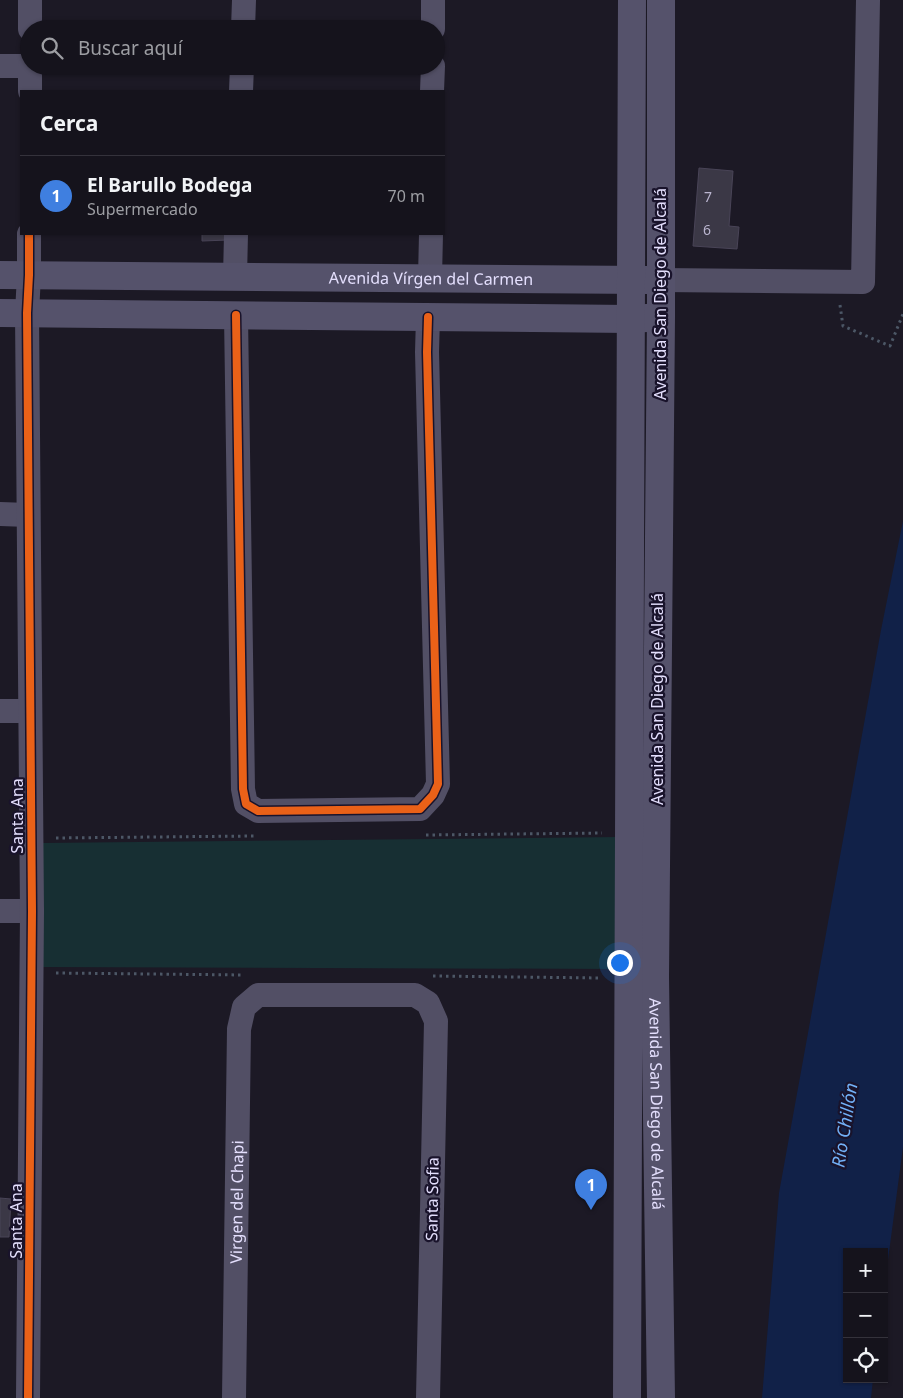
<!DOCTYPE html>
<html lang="es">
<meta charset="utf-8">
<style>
body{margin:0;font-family:"Noto Sans",sans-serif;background:#1e1c25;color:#f1f3f6}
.controls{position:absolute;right:15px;bottom:15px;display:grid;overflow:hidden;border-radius:0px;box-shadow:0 1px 4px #0004}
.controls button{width:45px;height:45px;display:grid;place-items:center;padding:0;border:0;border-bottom:1px solid #34323b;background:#15131c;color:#f1f3f6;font:25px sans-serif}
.you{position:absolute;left:619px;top:962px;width:18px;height:18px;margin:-12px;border:4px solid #fff;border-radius:50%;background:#1a73e8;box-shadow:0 0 0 8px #1a73e833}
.badge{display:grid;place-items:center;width:32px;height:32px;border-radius:50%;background:#b45309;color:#fff;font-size:16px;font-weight:700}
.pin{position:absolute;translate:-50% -41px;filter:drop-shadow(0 1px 2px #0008)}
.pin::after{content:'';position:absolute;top:26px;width:18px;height:15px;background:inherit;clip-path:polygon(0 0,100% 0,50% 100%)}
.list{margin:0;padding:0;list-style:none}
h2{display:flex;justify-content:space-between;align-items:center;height:65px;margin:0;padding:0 20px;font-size:21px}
h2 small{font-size:16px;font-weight:400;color:#9d9ea3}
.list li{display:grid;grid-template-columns:32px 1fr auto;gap:15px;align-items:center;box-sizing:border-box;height:80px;padding:0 20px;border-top:1px solid #34323b}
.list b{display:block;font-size:19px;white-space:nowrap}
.list p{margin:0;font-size:16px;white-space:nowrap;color:#9d9ea3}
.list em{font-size:16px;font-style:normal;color:#9d9ea3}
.icon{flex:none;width:28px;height:28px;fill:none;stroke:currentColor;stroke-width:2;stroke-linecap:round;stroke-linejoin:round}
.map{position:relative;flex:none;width:903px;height:1398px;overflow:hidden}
.search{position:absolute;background:#15131c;box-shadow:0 1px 4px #0004;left:20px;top:20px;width:425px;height:55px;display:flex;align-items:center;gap:12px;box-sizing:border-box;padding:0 18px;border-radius:28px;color:#9d9ea3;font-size:19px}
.panel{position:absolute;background:#15131c;box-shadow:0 1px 4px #0004;left:20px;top:90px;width:425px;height:145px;border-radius:0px}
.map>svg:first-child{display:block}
.green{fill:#172f33}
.water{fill:#112148}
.building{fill:#3b3846;stroke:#494457}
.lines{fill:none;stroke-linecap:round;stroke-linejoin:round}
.path{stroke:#4c5766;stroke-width:3;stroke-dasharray:2.5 4;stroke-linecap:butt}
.street{stroke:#524f65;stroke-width:24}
.secondary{stroke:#55526b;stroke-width:28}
.cycleway-casing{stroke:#19132b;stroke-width:11}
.cycleway{stroke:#ea6118;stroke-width:8}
.labels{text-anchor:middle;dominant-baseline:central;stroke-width:4.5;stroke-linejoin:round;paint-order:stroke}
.number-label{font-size:14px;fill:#bab5cf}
.street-label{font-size:16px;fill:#e4dffd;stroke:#19132b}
.water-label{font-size:18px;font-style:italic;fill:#72b0f7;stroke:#19132b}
</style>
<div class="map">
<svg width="903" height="1398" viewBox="0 0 903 1398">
<rect width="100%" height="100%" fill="#1c1925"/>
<!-- green -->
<polygon class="green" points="618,837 616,969 41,967 43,843"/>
<!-- water -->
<polygon class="water" points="903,521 903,1147 884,1290 884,1252 847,1252 847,1379 873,1379 871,1398 762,1398 779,1193 881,630"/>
<!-- building -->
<g class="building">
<polygon points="699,168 733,171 729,226 739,227 737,249 693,246"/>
<polygon points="202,234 228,234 228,240 202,241"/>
<polygon points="0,1198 11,1199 9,1237 0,1237"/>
</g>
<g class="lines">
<!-- path -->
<g class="path">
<polyline points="840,305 843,326 890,346 903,314"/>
<polyline points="426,835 602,833"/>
<polyline points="56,838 254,836"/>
<polyline points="56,973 244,975"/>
<polyline points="433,976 602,978"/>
</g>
<!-- street -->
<g class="street">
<polyline points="30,29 30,0"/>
<polyline points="243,29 244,0"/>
<polyline points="433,29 433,0"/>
<polyline points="0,66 29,66"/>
<polyline points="30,91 30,66"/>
<polyline points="241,91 242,66"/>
<polyline points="432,91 433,66"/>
<polyline points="235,277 236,234"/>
<polyline points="430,278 431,234"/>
<polyline points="661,280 863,282 868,0"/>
<polyline points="236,315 243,789 246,804 258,811 420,809 433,795 438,784 427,352 428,317"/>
<polyline points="0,514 28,515"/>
<polyline points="0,711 30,711"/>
<polyline points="0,911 32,911"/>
<polyline points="28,1398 32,911 27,313 29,275 29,234"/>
<path id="s1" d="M234,1398L239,1029L244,1007L258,995H415L428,1003L436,1021L428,1398"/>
</g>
<!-- secondary -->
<g class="secondary">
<path id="s2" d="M661,0V317L655,977L661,1398"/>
<path id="s3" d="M0,275L647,280"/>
<polyline points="0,313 630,319 647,318"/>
<path d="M627,1398C627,932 628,466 632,0"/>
</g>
<defs>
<g id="cycleway">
<polyline points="236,315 243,789 246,804 258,811 420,809 433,795 438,784 427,352 428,317"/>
<polyline points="28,1398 32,911 27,313 29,275 29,234"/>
</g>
</defs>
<!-- cycleway casing -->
<use href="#cycleway" class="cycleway-casing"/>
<!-- cycleway -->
<use href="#cycleway" class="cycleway"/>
</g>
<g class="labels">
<!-- number labels -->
<g class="number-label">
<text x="708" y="196">7</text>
<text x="707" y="229">6</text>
</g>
<!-- street labels -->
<g class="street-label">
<text stroke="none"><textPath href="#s3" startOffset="431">Avenida Vírgen del Carmen</textPath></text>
<text transform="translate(660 294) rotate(-90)">Avenida San Diego de Alcalá</text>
<text transform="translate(657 699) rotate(-90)">Avenida San Diego de Alcalá</text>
<text transform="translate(17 816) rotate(-90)">Santa Ana</text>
<text stroke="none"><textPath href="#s2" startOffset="1104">Avenida San Diego de Alcalá</textPath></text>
<text transform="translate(432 1199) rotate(-89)">Santa Sofia</text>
<text stroke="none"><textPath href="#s1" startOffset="196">Virgen del Chapi</textPath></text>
<text transform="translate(16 1221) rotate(-90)">Santa Ana</text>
</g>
<!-- water labels -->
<g class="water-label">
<text transform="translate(844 1125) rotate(-81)">Río Chillón</text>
</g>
</g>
</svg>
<div class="controls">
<button>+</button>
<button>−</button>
<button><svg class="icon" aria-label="locate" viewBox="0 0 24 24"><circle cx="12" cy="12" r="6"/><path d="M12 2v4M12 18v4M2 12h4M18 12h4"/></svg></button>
</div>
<div class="you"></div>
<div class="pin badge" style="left:591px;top:1210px;background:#3f7fe0">1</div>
<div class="search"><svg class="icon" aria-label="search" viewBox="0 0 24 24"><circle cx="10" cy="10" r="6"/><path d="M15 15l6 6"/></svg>Buscar aquí</div>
<section class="panel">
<h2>Cerca<small></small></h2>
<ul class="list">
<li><span class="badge" style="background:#3f7fe0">1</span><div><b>El Barullo Bodega</b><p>Supermercado</p></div><em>70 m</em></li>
</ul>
</section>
</div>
